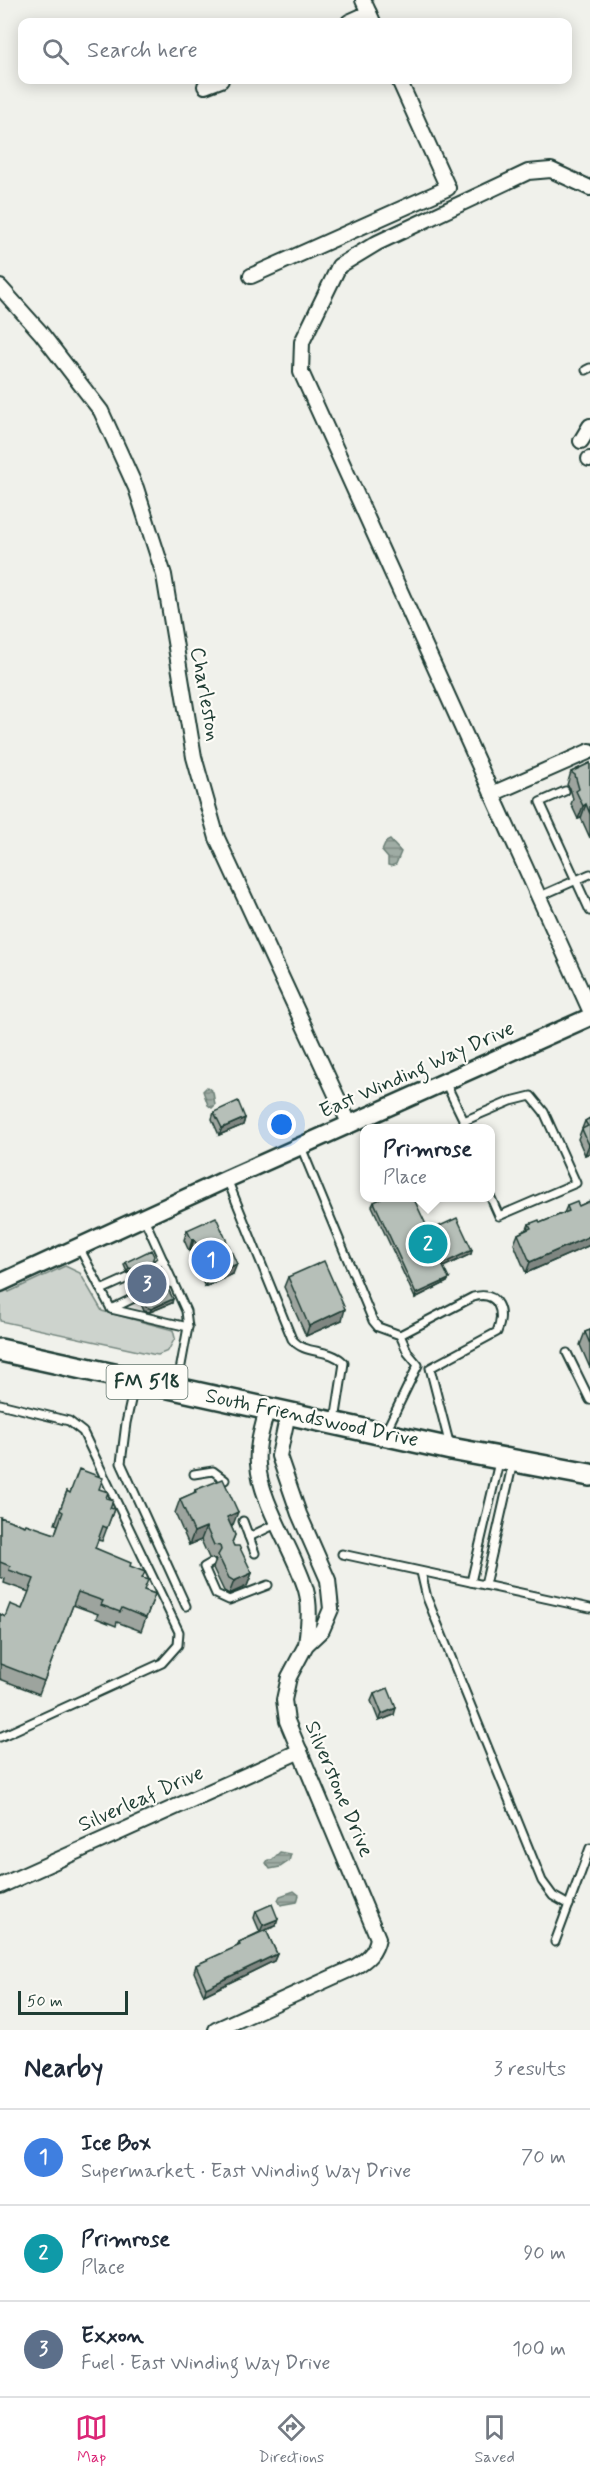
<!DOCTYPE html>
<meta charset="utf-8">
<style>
body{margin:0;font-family:Mynerve,sans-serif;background:#f6f6f7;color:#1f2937}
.scale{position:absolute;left:18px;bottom:15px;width:110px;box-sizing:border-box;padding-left:6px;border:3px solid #1f3d34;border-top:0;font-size:16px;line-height:21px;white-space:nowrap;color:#1f3d34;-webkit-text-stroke:4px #fdfcf7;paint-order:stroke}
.you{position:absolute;left:282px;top:1125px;width:21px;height:21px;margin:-15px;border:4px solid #fff;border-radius:50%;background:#1a73e8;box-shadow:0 0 0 9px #1a73e833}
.badge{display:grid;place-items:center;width:39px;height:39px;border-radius:50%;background:#db2777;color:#fff;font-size:20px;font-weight:700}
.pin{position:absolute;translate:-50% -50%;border:3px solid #fff;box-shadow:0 2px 6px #0006}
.popup{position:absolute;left:360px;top:1124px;width:135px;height:78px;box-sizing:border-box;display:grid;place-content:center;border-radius:12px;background:#fff;filter:drop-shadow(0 2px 4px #0005);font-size:20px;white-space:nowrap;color:#747a83}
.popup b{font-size:22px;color:#1f2937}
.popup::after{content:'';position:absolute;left:50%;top:100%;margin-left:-12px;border:12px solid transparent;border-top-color:#fff}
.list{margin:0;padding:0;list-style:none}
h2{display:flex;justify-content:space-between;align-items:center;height:78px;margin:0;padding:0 24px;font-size:26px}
h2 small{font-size:20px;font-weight:400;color:#747a83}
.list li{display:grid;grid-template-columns:39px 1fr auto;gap:18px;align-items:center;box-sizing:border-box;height:96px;padding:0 24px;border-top:2px solid #e0e1e3}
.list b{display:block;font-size:22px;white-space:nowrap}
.list p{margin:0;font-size:20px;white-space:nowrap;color:#747a83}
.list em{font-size:20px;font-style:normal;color:#747a83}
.icon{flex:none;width:33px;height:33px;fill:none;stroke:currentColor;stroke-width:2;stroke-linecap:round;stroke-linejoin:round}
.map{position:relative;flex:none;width:590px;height:2030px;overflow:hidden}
.search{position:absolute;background:#fff;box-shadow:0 3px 15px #0003;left:18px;right:18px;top:18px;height:66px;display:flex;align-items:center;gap:15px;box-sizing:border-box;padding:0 21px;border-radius:12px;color:#747a83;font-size:22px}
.sheet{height:366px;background:#fff}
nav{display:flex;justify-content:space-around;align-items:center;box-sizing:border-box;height:84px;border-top:2px solid #e0e1e3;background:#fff;font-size:16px;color:#747a83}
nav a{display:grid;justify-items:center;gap:3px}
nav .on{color:#db2777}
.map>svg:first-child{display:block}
.grass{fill:#cdd3cd;stroke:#768880;stroke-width:1.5}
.water{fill:url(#water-rules);stroke:#6c8077;stroke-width:1.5}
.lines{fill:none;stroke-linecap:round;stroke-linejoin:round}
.service-casing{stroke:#1f3d34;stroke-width:11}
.minor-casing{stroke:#1f3d34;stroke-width:18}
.tertiary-casing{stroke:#1f3d34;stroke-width:21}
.primary-casing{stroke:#1f3d34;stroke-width:26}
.service{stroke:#fdfcf7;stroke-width:7}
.minor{stroke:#fdfcf7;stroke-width:14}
.tertiary{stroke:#fdfcf7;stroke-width:16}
.primary{stroke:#fdfcf7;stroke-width:21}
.wall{fill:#9da49e;stroke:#1f3d34;stroke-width:1.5}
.shaded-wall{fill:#7f8681;stroke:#1f3d34;stroke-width:1.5}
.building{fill:#b6bfb8;stroke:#1f3d34;stroke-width:1.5}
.labels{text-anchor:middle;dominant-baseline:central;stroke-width:4.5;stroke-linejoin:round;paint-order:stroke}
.shield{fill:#fdfcf7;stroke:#62766e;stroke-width:1.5}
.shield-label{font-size:20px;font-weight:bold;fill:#1f3d34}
.street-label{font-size:21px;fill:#1f3d34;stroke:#fdfcf7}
</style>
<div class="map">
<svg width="590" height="2030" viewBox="0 0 590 2030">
<defs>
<pattern id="water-rules" width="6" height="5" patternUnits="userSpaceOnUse" patternTransform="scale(1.5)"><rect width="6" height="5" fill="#9faca4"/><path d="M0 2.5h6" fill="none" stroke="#818d86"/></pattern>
</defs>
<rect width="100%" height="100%" fill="#f0f1eb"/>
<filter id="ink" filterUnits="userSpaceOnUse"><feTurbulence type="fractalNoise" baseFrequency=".0167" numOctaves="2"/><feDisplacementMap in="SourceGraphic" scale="12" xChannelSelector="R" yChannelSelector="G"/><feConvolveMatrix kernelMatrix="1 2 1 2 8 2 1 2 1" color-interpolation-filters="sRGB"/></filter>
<g filter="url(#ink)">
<!-- grass -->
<polygon class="grass" points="65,1266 80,1273 102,1311 173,1330 175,1338 168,1351 158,1355 152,1354 0,1321 0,1293 7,1289 9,1292"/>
<!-- water -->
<g class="water">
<polygon points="390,840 401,852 396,864 391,866 388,865 388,858 382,851 386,842"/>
<polygon points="207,1087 213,1092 215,1105 212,1108 208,1105 203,1091"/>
<polygon points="280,1852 291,1854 289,1861 280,1867 270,1869 266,1863 268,1860 272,1860"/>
<polygon points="294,1891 299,1895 297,1902 281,1905 278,1900 280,1896"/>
</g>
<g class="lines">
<defs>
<g id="service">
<polyline points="586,370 590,368"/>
<polyline points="565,791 540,802 590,911"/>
<polyline points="538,897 590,874"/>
<polyline points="445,1082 464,1121 465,1128"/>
<polyline points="464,1121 511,1101 531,1096 544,1112 576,1183 499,1216 491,1198"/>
<polyline points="301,1147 373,1321 378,1327 400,1335 408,1353 418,1365 386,1431"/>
<path d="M227,1179L292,1339C305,1356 329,1347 344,1363L335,1421"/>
<polyline points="143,1216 186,1311 188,1327 177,1387"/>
<polyline points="80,1249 111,1309 188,1327"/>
<polyline points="155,1265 163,1260"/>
<polyline points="164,1285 173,1281"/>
<polyline points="101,1290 130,1277"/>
<polyline points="111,1309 138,1296"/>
<path d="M400,1335L473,1297C499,1290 505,1312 497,1332L430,1368L450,1446"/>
<polyline points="567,1353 590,1400"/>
<polyline points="135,1382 126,1423 121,1463 186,1606"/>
<polyline points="0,1404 69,1421 83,1432 179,1632 178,1645 162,1663 0,1737"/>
<polyline points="194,1474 213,1471 225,1480"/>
<polyline points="243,1521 255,1553"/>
<polyline points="249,1537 278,1523"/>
<polyline points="342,1554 590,1608"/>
<polyline points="211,1563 204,1567 216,1594 229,1600 268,1585"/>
<polyline points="421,1572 427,1598 542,1881 553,1896 569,1905"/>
<polyline points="471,1582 499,1462"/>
<polyline points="485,1585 513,1462"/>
<polyline points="555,1942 590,1848"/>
</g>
<g id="minor">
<polyline points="363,0 373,22"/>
<polyline points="349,22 369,13"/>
<polyline points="205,86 221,80"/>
<polyline points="590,188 551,170 528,172 377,243 339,266 302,342 301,372 590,1010"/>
<polyline points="251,276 448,188 399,80"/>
<polyline points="0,287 41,333 101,411 136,488 164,575 194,757 217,838 350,1125"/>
<polyline points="581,441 590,426"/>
<polyline points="589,459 590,459"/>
<polyline points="492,794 590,751"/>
<path d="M267,1409C263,1427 256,1445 258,1464C260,1502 295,1552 306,1590C311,1608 308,1627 306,1645"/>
<polyline points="0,1886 300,1751"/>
<path d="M216,2030L355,1967C368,1959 375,1953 378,1938L287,1721L284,1700L289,1677L306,1645L322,1630L331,1609L328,1580L299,1514L279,1456L288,1413"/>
</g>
<polyline id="tertiary" points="0,1283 227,1179 590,1017"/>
<polyline id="primary" points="0,1350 451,1449 590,1475"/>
</defs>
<!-- service casing -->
<use href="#service" class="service-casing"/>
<!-- minor casing -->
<use href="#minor" class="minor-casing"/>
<!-- tertiary casing -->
<use href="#tertiary" class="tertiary-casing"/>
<!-- primary casing -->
<use href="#primary" class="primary-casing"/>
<!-- service -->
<use href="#service" class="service"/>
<!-- minor -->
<use href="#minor" class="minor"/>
<!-- tertiary -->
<use href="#tertiary" class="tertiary"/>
<!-- primary -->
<use href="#primary" class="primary"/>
</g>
<!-- wall -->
<g class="wall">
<polygon points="590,763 590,838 581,818 578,819 571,804 573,799 570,788 567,785 571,772"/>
<polygon points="214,1112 245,1118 243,1125 219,1135 212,1119"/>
<polygon points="590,1118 590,1153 585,1155 578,1139 585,1121"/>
<polygon points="590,1201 590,1245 526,1273 514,1244 518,1234 527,1229 529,1224 540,1223 564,1213 567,1206 579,1206"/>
<polygon points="374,1202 429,1231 472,1250 471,1254 443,1267 447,1282 415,1298 372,1206"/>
<polygon points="187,1230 233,1274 205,1287 200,1276 201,1273 191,1250 189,1251 184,1240"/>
<polygon points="126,1262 151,1264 160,1284 172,1303 150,1312 144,1311 140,1301 143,1294 141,1291 136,1291 132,1282 135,1275 133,1272 127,1272 124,1265"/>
<polygon points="288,1277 342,1320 306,1336 284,1287"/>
<polygon points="590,1330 590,1368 580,1345 585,1332"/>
<polygon points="99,1489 106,1498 110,1508 114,1509 102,1541 98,1540 95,1548 130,1566 142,1578 144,1590 155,1594 141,1631 117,1622 116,1626 96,1618 98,1614 73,1605 39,1694 0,1679 0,1614 5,1617 22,1609 29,1592 4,1583 5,1579 0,1577 0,1517 19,1524 55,1534 58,1525 55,1524 67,1491 70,1493"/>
<polygon points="195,1490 233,1525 231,1526 235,1535 232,1543 252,1573 247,1586 229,1594 224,1591 213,1568 216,1560 209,1558 201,1540 189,1545 175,1513 180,1499 194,1493"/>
<polygon points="374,1694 394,1715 379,1721 371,1701"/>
<polygon points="256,1911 276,1926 266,1930 277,1954 274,1961 204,1995 194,1972 196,1965 237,1947 239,1942 260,1932 254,1918"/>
</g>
<!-- shaded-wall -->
<g class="shaded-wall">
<polygon points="586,804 581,818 578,819 583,806"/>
<polygon points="245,1118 243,1125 219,1135 222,1128"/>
<polygon points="590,1144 590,1153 585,1155 589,1145"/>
<polygon points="590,1236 590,1245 526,1273 530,1262"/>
<polygon points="194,1239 191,1250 189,1251 192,1240"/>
<polygon points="472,1250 471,1254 441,1268 442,1264"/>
<polygon points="237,1264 233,1274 205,1287 208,1277"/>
<polygon points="129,1268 134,1269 133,1272 127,1272"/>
<polygon points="449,1279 447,1282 415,1298 416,1294"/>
<polygon points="137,1287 142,1288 141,1291 136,1291"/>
<polygon points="173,1299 172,1303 150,1312 151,1309"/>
<polygon points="345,1309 342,1320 306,1336 309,1326"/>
<polygon points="238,1512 233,1525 222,1530 227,1517"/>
<polygon points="206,1527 201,1540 189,1545 194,1532"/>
<polygon points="252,1573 247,1586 229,1594 234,1581"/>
<polygon points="396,1708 394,1715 379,1721 382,1714"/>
<polygon points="278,1919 276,1926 260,1932 263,1925"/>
<polygon points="277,1954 274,1961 204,1995 206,1988"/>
</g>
<!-- building -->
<g class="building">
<polygon points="590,763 590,814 586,804 583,806 576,791 579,789 575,775 571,772"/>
<polygon points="238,1101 245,1118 222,1128 214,1112"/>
<polygon points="590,1118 590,1144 589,1145 582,1129 588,1126 585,1121"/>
<polygon points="384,1197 413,1197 429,1231 457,1218 472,1250 442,1264 449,1279 416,1294 374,1202"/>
<polygon points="590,1201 590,1236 530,1262 518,1234 531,1228 529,1224 539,1220 540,1223 569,1211 567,1206 577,1202 579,1206"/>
<polygon points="216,1217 237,1264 208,1277 204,1266 206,1265 194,1239 192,1240 187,1230"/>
<polygon points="151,1250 154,1256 151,1264 158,1267 163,1276 160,1284 167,1287 173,1299 151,1309 146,1307 141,1298 145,1291 142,1288 137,1287 133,1279 137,1272 134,1269 129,1268 126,1262"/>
<polygon points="324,1261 345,1309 309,1326 288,1277"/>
<polygon points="590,1330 590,1344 585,1332"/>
<polygon points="79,1469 103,1478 99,1489 108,1492 106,1498 113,1500 110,1508 114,1509 107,1528 103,1526 95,1548 131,1563 130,1566 145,1572 142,1578 148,1580 144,1590 155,1594 146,1618 122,1608 120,1612 101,1605 103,1601 78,1592 44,1681 0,1664 0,1614 5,1617 10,1604 22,1609 34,1579 9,1570 10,1566 0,1562 0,1517 25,1526 26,1524 55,1534 63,1512 60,1510 67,1491 70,1493"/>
<polygon points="223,1479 238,1512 227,1517 235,1535 232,1542 234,1546 239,1546 252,1573 234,1581 229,1578 218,1555 221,1550 220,1546 214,1545 206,1527 194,1532 180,1499 196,1492 195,1490"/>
<polygon points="388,1688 396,1708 382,1714 374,1694"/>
<polygon points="272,1904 278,1919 263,1925 256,1911"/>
<polygon points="266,1930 277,1954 206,1988 196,1965 240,1945 239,1942"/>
</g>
</g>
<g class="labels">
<!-- shield labels -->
<rect class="shield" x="106.5" y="1365" width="81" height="34" rx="4.5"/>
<g class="shield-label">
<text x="147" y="1382">FM 518</text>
</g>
<!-- street labels -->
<g class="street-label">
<text transform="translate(205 694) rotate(80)">Charleston</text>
<text transform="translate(417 1070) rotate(-24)">East Winding Way Drive</text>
<text transform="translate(312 1418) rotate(12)">South Friendswood Drive</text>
<text transform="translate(339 1789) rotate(67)">Silverstone Drive</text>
<text transform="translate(141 1799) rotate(-24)">Silverleaf Drive</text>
</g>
</g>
</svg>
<div class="scale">50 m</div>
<div class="you"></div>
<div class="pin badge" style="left:211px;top:1260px;background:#3f7fe0">1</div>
<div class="pin badge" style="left:428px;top:1244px;background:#0f9aa8">2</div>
<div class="popup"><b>Primrose</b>Place</div>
<div class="pin badge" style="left:147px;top:1284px;background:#5c6f8a">3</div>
<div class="search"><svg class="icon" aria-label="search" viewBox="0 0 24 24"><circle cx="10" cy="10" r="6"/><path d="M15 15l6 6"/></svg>Search here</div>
</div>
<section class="sheet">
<h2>Nearby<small>3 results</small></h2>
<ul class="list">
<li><span class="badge" style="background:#3f7fe0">1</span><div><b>Ice Box</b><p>Supermarket · East Winding Way Drive</p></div><em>70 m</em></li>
<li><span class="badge" style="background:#0f9aa8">2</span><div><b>Primrose</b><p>Place</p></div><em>90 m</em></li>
<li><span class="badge" style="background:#5c6f8a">3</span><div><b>Exxon</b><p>Fuel · East Winding Way Drive</p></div><em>100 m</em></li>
</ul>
</section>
<nav>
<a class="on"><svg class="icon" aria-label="map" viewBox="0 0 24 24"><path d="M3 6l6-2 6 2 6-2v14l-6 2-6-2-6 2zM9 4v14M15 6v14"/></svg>Map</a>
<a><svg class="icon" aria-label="directions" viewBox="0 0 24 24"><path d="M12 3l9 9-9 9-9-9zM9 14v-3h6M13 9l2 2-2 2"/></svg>Directions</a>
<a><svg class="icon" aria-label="saved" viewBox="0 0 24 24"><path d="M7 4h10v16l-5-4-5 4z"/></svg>Saved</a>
</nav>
